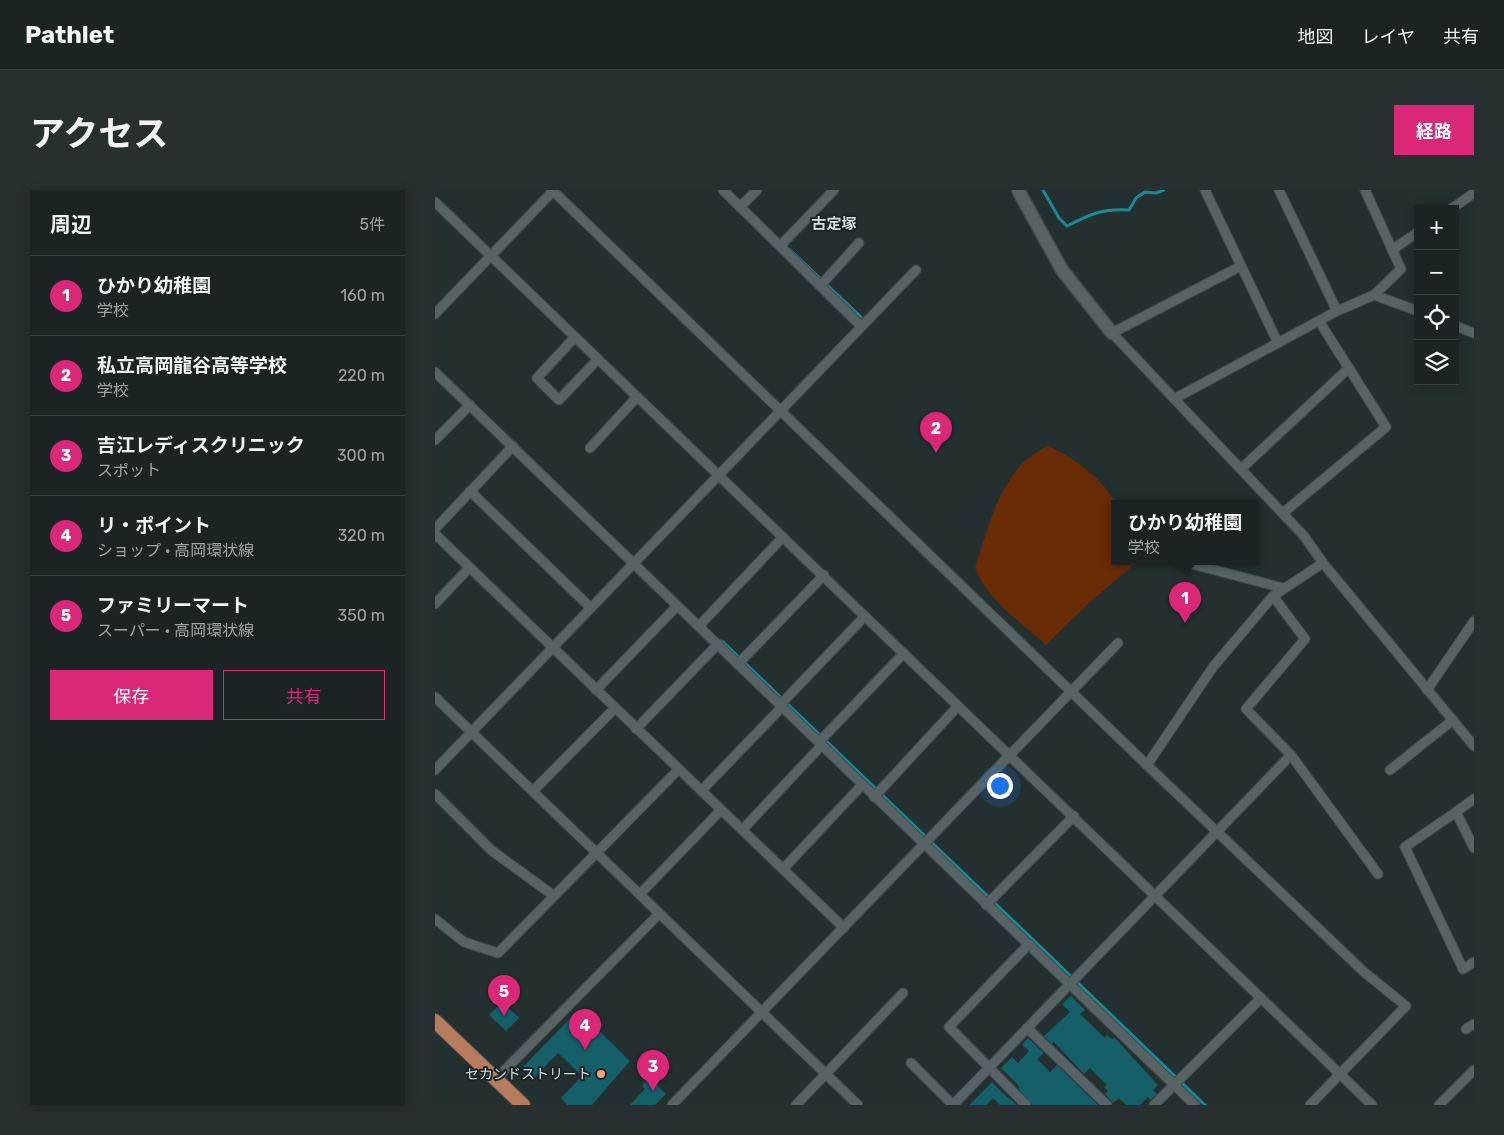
<!DOCTYPE html>
<html lang="ja">
<meta charset="utf-8">
<style>
body{margin:0;font-family:Rubik,"Noto Sans JP",sans-serif;background:#282f31;color:#f1f3f6}
.controls{position:absolute;right:15px;top:15px;display:grid;overflow:hidden;border-radius:0px;box-shadow:0 2px 12px #0003}
.controls button{width:45px;height:45px;display:grid;place-items:center;padding:0;border:0;border-bottom:1px solid #394041;background:#1b2324;color:#f1f3f6;font:25px sans-serif}
.you{position:absolute;left:564px;top:595px;width:18px;height:18px;margin:-12px;border:4px solid #fff;border-radius:50%;background:#1a73e8;box-shadow:0 0 0 8px #1a73e833}
.badge{display:grid;place-items:center;width:32px;height:32px;border-radius:50%;background:#db2777;color:#fff;font-size:16px;font-weight:700}
.pin{position:absolute;translate:-50% -41px;filter:drop-shadow(0 1px 2px #0008)}
.pin::after{content:'';position:absolute;top:26px;width:18px;height:15px;background:inherit;clip-path:polygon(0 0,100% 0,50% 100%)}
.popup{position:absolute;left:676px;top:310px;width:148px;height:65px;box-sizing:border-box;display:grid;place-content:center;border-radius:0px;background:#1b2324;filter:drop-shadow(0 1px 4px #0005);font-size:16px;white-space:nowrap;color:#a0a4a6}
.popup b{font-size:19px;color:#f1f3f6}
.popup::after{content:'';position:absolute;left:50%;top:100%;margin-left:-10px;border:10px solid transparent;border-top-color:#1b2324}
.list{margin:0;padding:0;list-style:none}
h2{display:flex;justify-content:space-between;align-items:center;height:65px;margin:0;padding:0 20px;font-size:21px}
h2 small{font-size:16px;font-weight:400;color:#a0a4a6}
.list li{display:grid;grid-template-columns:32px 1fr auto;gap:15px;align-items:center;box-sizing:border-box;height:80px;padding:0 20px;border-top:1px solid #394041}
.list b{display:block;font-size:19px;white-space:nowrap}
.list p{margin:0;font-size:16px;white-space:nowrap;color:#a0a4a6}
.list em{font-size:16px;font-style:normal;color:#a0a4a6}
.actions{display:flex;gap:10px;padding:15px 20px}
.actions a{flex:1;padding:11px 0;border:1px solid #db2777;border-radius:0px;text-align:center;font-size:18px;color:#db2777}
.actions .main{background:#db2777;color:#fff}
.icon{flex:none;width:28px;height:28px;fill:none;stroke:currentColor;stroke-width:2;stroke-linecap:round;stroke-linejoin:round}
.map{position:relative;flex:none;width:1039px;height:915px;overflow:hidden;border-radius:0px}
header{display:flex;align-items:center;gap:30px;box-sizing:border-box;height:70px;padding:0 25px;background:#1b2324;border-bottom:1px solid #394041}
header strong{font-size:24px}
nav{display:flex;gap:28px;margin-inline-start:auto;font-size:18px}
.intro{display:flex;align-items:center;justify-content:space-between;box-sizing:border-box;height:120px;padding:0 30px}
h1{margin:0;font-size:35px}
.button{padding:12px 22px;border-radius:0px;background:#db2777;color:#fff;font-size:18px;font-weight:700}
main{display:flex;gap:30px;padding:0 30px}
aside{flex:1;background:#1b2324;border-radius:0px;box-shadow:0 2px 12px #0003}
.map>svg:first-child{display:block}
.green{fill:#692b04}
.lines{fill:none;stroke-linecap:round;stroke-linejoin:round}
.stream{stroke:#1b8a97;stroke-width:3}
.building{fill:#145f68}
.street-casing{stroke:#424b4c;stroke-width:11}
.secondary-casing{stroke:#424b4c;stroke-width:15}
.primary-casing{stroke:#424b4c;stroke-width:16}
.street{stroke:#576365;stroke-width:9}
.secondary{stroke:#576365;stroke-width:12}
.primary{stroke:#b67c5d;stroke-width:14}
.poi-dot{fill:#f1a17c;stroke:#1a2527;stroke-width:2}
.labels{text-anchor:middle;dominant-baseline:central;stroke-width:4;stroke-linejoin:round;paint-order:stroke}
.poi-label{font-size:14px;fill:#d7dedf;stroke:#1a2527;text-anchor:end}
.neighbourhood-label{font-size:15px;font-weight:bold;fill:#d7dedf;stroke:#1a2527}
</style>
<header>
<strong>Pathlet</strong>
<nav><a>地図</a><a>レイヤ</a><a>共有</a></nav>
</header>
<div class="intro"><h1>アクセス</h1><a class="button">経路</a></div>
<main>
<aside>
<h2>周辺<small>5件</small></h2>
<ul class="list">
<li><span class="badge">1</span><div><b>ひかり幼稚園</b><p>学校</p></div><em>160 m</em></li>
<li><span class="badge">2</span><div><b>私立高岡龍谷高等学校</b><p>学校</p></div><em>220 m</em></li>
<li><span class="badge">3</span><div><b>吉江レディスクリニック</b><p>スポット</p></div><em>300 m</em></li>
<li><span class="badge">4</span><div><b>リ・ポイント</b><p>ショップ · 高岡環状線</p></div><em>320 m</em></li>
<li><span class="badge">5</span><div><b>ファミリーマート</b><p>スーパー · 高岡環状線</p></div><em>350 m</em></li>
</ul>
<div class="actions"><a class="main">保存</a><a>共有</a></div>
</aside>
<div class="map">
<svg width="1039" height="915" viewBox="0 0 1039 915">
<rect width="100%" height="100%" fill="#242f30"/>
<!-- green -->
<path class="green" d="M613,256C633,264 673,292 680,314C683,322 680,359 680,372H702L655,412L611,455C587,433 552,410 540,378C554,336 567,275 613,256Z"/>
<g class="lines">
<!-- stream -->
<g class="stream">
<path d="M608,0L624,28L632,36C655,24 669,18 694,20L701,8L710,2L721,3L729,0"/>
<polyline points="354,59 426,127"/>
<polyline points="287,451 770,915"/>
</g>
</g>
<!-- building -->
<g class="building">
<polygon points="636,806 650,820 645,824 670,848 672,845 677,849 679,847 723,895 718,900 722,904 715,910 713,907 705,915 691,915 684,908 678,913 670,904 673,901 669,897 672,895 655,878 649,884 619,852 617,854 609,846 635,822 627,814"/>
<polygon points="67,812 84,828 71,841 54,825"/>
<polygon points="143,820 195,871 157,915 132,915 126,908 147,886 123,863 98,889 87,878"/>
<polygon points="593,848 609,863 602,869 615,882 622,875 663,915 597,915 583,898 584,896 566,878 577,867 583,873 594,861 587,855"/>
<polygon points="214,887 231,904 220,915 195,915 210,899 207,895"/>
<polygon points="557,892 570,905 582,915 565,915 558,908 552,915 534,915"/>
</g>
<g class="lines">
<defs>
<g id="street">
<polyline points="117,0 712,575 929,782 971,816 875,915"/>
<polyline points="288,0 426,136"/>
<polyline points="770,0 843,153"/>
<polyline points="844,0 902,121"/>
<polyline points="930,0 966,79 939,105"/>
<polyline points="0,12 937,915"/>
<polyline points="305,17 322,0"/>
<polyline points="1016,19 1039,3"/>
<polyline points="345,56 399,0"/>
<polyline points="957,60 983,42"/>
<polyline points="806,76 677,143 869,346 888,373 1039,556"/>
<polyline points="385,96 424,53"/>
<polyline points="0,124 119,0"/>
<polyline points="1020,136 1039,143"/>
<polyline points="140,147 102,188 124,210 163,169"/>
<polyline points="0,182 760,915"/>
<polyline points="739,209 902,121 939,105 983,121"/>
<polyline points="0,250 35,215"/>
<polyline points="155,258 202,207"/>
<polyline points="806,279 914,178"/>
<polyline points="35,301 156,418"/>
<polyline points="848,323 951,237 884,131"/>
<polyline points="0,339 78,256"/>
<polyline points="0,344 409,738"/>
<polyline points="753,373 848,398"/>
<polyline points="838,406 870,449 811,519 856,565 943,684"/>
<polyline points="0,414 34,378"/>
<polyline points="264,436 348,347"/>
<polyline points="303,474 389,385"/>
<polyline points="161,500 242,416"/>
<polyline points="992,500 1039,431"/>
<polyline points="0,507 423,915"/>
<polyline points="345,515 430,426"/>
<polyline points="201,539 283,454"/>
<polyline points="384,552 469,463"/>
<polyline points="712,575 778,477 838,406 888,373"/>
<polyline points="0,580 481,80"/>
<polyline points="955,580 1018,530"/>
<polyline points="267,600 347,517"/>
<polyline points="98,601 180,518"/>
<polyline points="0,604 56,660 119,706"/>
<polyline points="439,607 523,516"/>
<polyline points="1021,622 1039,609"/>
<polyline points="308,639 387,555"/>
<polyline points="1039,658 1021,622 970,657 1028,779 1039,772"/>
<polyline points="348,679 427,595"/>
<polyline points="205,704 286,620"/>
<polyline points="551,715 639,626"/>
<polyline points="0,729 29,752 63,763 243,580"/>
<polyline points="592,838 672,915"/>
<polyline points="1031,839 1039,834"/>
<polyline points="476,873 518,915"/>
<polyline points="61,889 224,724"/>
<polyline points="237,915 683,453"/>
<polyline points="361,915 468,803"/>
<polyline points="518,915 856,565"/>
<polyline points="591,915 514,837 594,754"/>
<polyline points="719,915 826,808"/>
<polyline points="1004,915 1039,880"/>
</g>
<polyline id="secondary" points="583,0 627,80 677,143"/>
<polyline id="primary" points="0,831 88,915"/>
</defs>
<!-- street casing -->
<use href="#street" class="street-casing"/>
<!-- secondary casing -->
<use href="#secondary" class="secondary-casing"/>
<!-- primary casing -->
<use href="#primary" class="primary-casing"/>
<!-- street -->
<use href="#street" class="street"/>
<!-- secondary -->
<use href="#secondary" class="secondary"/>
<!-- primary -->
<use href="#primary" class="primary"/>
</g>
<!-- markers -->
<circle class="poi-dot" cx="166" cy="884" r="5"/>
<g class="labels">
<!-- poi labels -->
<g class="poi-label">
<text x="156" y="884">セカンドストリート</text>
</g>
<!-- neighbourhood labels -->
<g class="neighbourhood-label">
<text x="399" y="34">古定塚</text>
</g>
</g>
</svg>
<div class="controls">
<button>+</button>
<button>−</button>
<button><svg class="icon" aria-label="locate" viewBox="0 0 24 24"><circle cx="12" cy="12" r="6"/><path d="M12 2v4M12 18v4M2 12h4M18 12h4"/></svg></button>
<button><svg class="icon" aria-label="layers" viewBox="0 0 24 24"><path d="M12 4l9 5-9 5-9-5zM3 14l9 5 9-5"/></svg></button>
</div>
<div class="you"></div>
<div class="pin badge" style="left:750px;top:433px">1</div>
<div class="popup"><b>ひかり幼稚園</b>学校</div>
<div class="pin badge" style="left:501px;top:263px">2</div>
<div class="pin badge" style="left:218px;top:901px">3</div>
<div class="pin badge" style="left:150px;top:860px">4</div>
<div class="pin badge" style="left:69px;top:826px">5</div>
</div>
</main>
